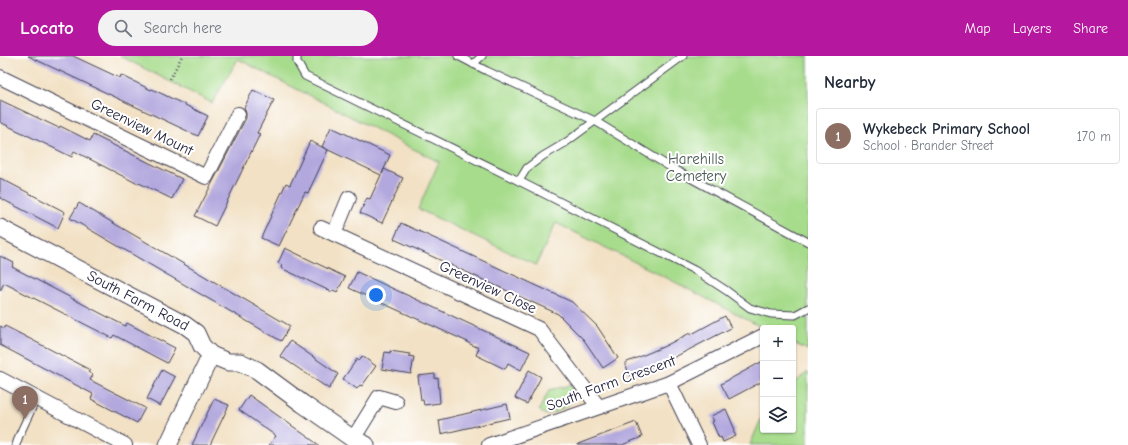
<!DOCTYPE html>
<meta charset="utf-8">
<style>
body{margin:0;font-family:"Comic Neue",sans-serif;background:#f2f2f3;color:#1f2937}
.controls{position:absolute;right:12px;bottom:12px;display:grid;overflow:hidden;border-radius:4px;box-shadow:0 1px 3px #0004}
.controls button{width:36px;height:36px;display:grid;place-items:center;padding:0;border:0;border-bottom:1px solid #e0e1e3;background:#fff;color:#1f2937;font:20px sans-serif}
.you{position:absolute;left:376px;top:239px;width:14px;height:14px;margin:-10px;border:3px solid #fff;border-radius:50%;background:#1a73e8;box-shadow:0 0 0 6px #1a73e833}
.badge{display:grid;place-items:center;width:26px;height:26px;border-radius:50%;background:#b5179e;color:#fff;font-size:13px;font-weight:700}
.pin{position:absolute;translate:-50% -33px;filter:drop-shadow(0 1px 2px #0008)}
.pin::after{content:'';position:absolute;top:21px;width:14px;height:12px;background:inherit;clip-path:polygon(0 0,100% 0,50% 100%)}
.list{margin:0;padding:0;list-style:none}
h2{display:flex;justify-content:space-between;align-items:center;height:52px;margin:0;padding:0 16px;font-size:17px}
h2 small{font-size:13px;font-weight:400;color:#747a83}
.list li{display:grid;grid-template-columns:26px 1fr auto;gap:12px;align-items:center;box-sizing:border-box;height:56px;margin:0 8px 8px;padding:0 8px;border:1px solid #e0e1e3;border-radius:4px}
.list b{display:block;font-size:15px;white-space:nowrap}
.list p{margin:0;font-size:13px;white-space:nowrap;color:#747a83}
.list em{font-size:13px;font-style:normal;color:#747a83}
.icon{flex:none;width:22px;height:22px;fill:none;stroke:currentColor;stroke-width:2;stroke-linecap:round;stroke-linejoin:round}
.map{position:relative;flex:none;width:808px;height:389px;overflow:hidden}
header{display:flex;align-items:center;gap:24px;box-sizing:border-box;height:56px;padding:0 20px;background:#b5179e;color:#fff}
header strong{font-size:19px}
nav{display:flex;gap:22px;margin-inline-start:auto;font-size:14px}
.search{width:280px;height:36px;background:#f2f2f3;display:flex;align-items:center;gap:10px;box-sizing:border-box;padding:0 14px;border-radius:22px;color:#747a83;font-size:15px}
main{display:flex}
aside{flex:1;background:#fff}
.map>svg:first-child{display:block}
.green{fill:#a7dc8c;stroke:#647f64}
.building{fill:#b2a8de}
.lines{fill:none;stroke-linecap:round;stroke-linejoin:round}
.service-casing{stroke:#413f50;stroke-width:9}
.minor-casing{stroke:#413f50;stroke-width:16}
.tertiary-casing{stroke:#413f50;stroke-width:19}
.path{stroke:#413f50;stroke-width:2.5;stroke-dasharray:1 3;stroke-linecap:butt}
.service{stroke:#fff;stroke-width:7}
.minor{stroke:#fff;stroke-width:14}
.tertiary{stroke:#fff;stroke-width:17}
.labels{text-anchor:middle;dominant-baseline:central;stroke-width:4;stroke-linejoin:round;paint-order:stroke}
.street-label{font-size:15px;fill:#22223b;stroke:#fff}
.park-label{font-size:15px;fill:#4a5a53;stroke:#fff}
</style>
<header>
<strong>Locato</strong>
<div class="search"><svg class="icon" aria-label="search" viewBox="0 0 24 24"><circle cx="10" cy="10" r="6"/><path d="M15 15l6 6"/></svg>Search here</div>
<nav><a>Map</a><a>Layers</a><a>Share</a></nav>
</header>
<main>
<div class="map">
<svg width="808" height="389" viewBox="0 0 808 389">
<rect width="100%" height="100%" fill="#fff"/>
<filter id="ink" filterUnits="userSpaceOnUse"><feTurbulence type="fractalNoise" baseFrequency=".025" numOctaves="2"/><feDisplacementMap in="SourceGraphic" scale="8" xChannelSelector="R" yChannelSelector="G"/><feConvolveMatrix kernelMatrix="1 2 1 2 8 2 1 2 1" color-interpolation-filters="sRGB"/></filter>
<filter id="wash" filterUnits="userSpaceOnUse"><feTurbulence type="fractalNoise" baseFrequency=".012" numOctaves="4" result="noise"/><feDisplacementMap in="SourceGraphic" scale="16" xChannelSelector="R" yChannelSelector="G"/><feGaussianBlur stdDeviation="0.9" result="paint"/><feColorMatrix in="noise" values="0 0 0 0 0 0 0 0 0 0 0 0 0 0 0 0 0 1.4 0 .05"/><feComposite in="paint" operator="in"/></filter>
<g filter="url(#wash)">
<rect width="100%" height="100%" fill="#f2e1c4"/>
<!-- green -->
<g class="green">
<polygon points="120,0 808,0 808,294 793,287 793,272 763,272 667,222 556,167 536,209 418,153 439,106 238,3 212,47"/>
<polygon points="808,316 808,389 750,389 763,358 763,374 793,374 793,328"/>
<path d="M572,329C580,348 561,354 547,359L542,357L539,354L549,334Z"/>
</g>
<g id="blocks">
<!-- building -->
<g class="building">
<polygon points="28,0 73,0 120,22 121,19 151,34 152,33 208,60 198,80"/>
<polygon points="253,34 274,44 257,77 260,78 215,170 195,160 246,62 246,57 244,52"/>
<polygon points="0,44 59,72 60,70 90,85 93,79 182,123 172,143 139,127 138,128 74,95 72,101 0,66"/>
<polygon points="331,71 390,99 382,118 384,113 403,122 382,167 360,157 367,142 370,143 381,119 322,91"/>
<polygon points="310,85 328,94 308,137 305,136 279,190 261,182 286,127 290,129"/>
<polygon points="0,122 65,156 58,172 0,142"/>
<polygon points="79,147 290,270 281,285 70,162"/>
<polygon points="401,167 572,246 597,270 618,302 603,312 584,284 558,258 394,183"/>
<polygon points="285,192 345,221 337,236 333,234 332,236 281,212 282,209 278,207"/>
<polygon points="0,200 14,207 12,211 125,270 127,267 175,292 167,307 114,279 112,282 4,227 0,235"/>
<polygon points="357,216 530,296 521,314 508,307 505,313 476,299 479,292 468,287 468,286 349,232"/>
<polygon points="725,260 731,272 671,303 630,320 625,307 665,290 690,277 690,279"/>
<polygon points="0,270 4,272 5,270 90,314 88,316 93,319 90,324 145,352 137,367 91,343 93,338 0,289"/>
<polygon points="290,285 338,318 329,333 280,300"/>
<polygon points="390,295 410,298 409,300 414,301 411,318 382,313 385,296 390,297"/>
<polygon points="362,300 376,310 362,330 360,329 357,333 343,323 357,303 359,305"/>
<polygon points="763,305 763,325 729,343 721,328"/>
<polygon points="162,314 175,321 160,350 147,343"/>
<polygon points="529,314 541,321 527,348 515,342"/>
<polygon points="435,318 435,323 438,322 440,347 424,349 423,344 421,344 418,320"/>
<polygon points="249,339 319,389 269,389 276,380 239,354"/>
<polygon points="214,343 229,349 210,389 192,389"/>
<polygon points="507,348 510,362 441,378 439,364"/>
<polygon points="726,353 735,374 733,375 736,380 723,386 721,381 719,382 712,366 714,365 711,360"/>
<polygon points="636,366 642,381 622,389 578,389 578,388"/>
</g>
</g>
</g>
<g filter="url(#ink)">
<use href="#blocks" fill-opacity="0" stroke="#413f50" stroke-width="1"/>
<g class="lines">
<defs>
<g id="service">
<polyline points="297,0 297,6 305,20 519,125 698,216 727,235 750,252 771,258 795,259 808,252"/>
<polyline points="458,0 487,15 595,65 670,111 808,186"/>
<polyline points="473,8 482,0"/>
<polyline points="519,125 527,112 543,100 565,87 683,0"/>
<polyline points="16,389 19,380 37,341"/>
</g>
<g id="minor">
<polyline points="0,21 206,121 238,58"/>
<polyline points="321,172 539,273 598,350"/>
<polyline points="334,178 349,142"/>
<polyline points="0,323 125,389"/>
<polyline points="669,327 699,389"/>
<polyline points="353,383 379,341 396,346"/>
<polyline points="489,389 669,327 763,280"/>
</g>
<g id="tertiary">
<path id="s1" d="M0,172L185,269L196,277L202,290L211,299L228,306H240L257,314L303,348L353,383L366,389"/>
<polyline points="168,389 211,299"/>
</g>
</defs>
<!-- service casing -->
<use href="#service" class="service-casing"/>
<!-- minor casing -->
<use href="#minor" class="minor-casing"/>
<!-- tertiary casing -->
<use href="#tertiary" class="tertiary-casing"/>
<!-- path -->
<polyline class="path" points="170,23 182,0"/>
<!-- service -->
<use href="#service" class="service"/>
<!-- minor -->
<use href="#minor" class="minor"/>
<!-- tertiary -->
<use href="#tertiary" class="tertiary"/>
</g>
</g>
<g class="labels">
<!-- street labels -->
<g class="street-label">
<text transform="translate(142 71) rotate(26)">Greenview Mount</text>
<text transform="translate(488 231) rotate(25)">Greenview Close</text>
<text stroke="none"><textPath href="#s1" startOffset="156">South Farm Road</textPath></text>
<text transform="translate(611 327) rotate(-20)">South Farm Crescent</text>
</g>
<!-- park labels -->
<g class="park-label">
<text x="696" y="103">Harehills<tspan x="696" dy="17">Cemetery</tspan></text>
</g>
</g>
</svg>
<div class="controls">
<button>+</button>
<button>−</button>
<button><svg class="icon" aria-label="layers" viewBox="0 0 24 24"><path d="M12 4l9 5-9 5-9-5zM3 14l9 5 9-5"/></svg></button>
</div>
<div class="you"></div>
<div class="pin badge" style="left:25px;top:363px;background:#8d6e63">1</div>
</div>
<aside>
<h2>Nearby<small></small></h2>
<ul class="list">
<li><span class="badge" style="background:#8d6e63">1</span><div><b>Wykebeck Primary School</b><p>School · Brander Street</p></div><em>170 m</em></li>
</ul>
</aside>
</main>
